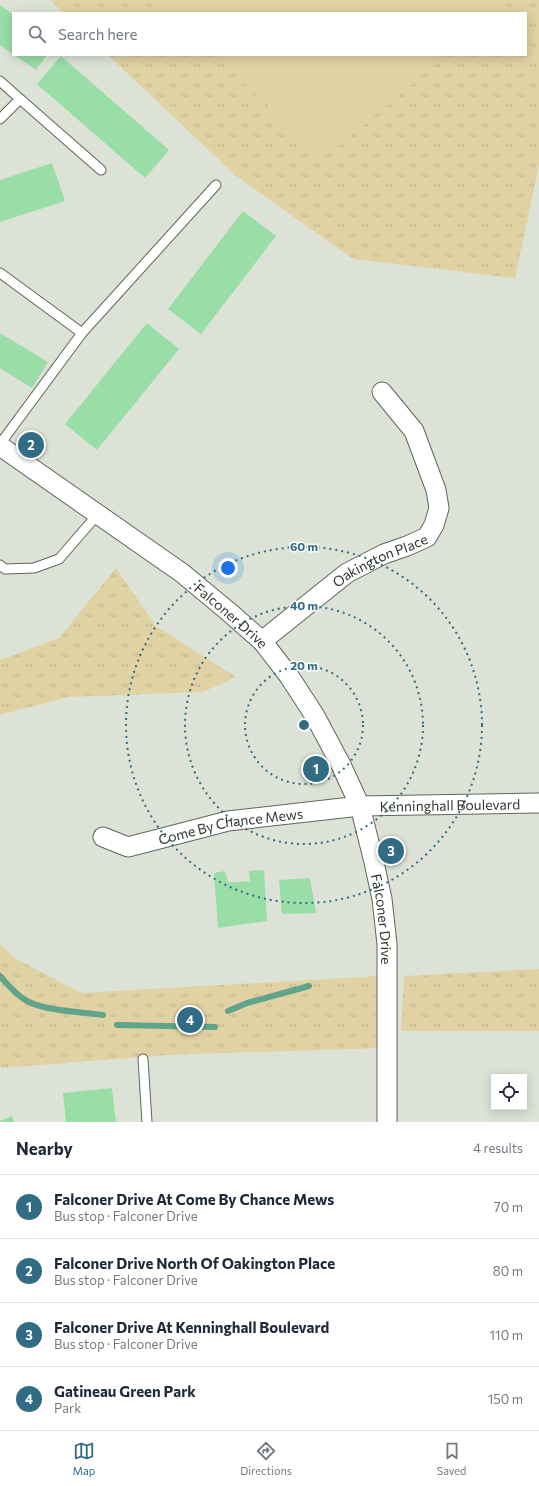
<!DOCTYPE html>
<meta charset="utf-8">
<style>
body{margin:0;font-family:Commissioner,sans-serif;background:#f6f6f7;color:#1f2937}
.controls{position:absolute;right:12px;bottom:12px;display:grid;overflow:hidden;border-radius:0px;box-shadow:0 2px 10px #0003}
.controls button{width:36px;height:36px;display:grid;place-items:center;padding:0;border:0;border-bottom:1px solid #e0e1e3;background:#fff;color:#1f2937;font:20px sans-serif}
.you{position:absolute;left:228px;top:568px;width:14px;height:14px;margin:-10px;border:3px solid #fff;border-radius:50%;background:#1a73e8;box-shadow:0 0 0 6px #1a73e833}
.badge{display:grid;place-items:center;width:26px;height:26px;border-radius:50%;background:#316c84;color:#fff;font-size:13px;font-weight:700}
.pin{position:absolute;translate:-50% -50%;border:2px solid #fff;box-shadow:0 1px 4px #0006}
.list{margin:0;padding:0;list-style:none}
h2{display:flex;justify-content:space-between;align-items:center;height:52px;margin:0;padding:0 16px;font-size:17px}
h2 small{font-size:13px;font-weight:400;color:#747a83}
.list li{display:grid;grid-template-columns:26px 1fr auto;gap:12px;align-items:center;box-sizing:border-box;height:64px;padding:0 16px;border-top:1px solid #e0e1e3}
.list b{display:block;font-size:15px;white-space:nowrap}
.list p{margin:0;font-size:13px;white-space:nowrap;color:#747a83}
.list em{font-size:13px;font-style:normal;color:#747a83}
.icon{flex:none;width:22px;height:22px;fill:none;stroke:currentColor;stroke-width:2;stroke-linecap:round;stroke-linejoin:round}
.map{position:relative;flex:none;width:539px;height:1122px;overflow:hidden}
.search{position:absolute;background:#fff;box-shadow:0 2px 10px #0003;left:12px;right:12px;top:12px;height:44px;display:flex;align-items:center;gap:10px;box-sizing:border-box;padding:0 14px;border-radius:0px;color:#747a83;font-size:15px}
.sheet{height:308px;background:#fff}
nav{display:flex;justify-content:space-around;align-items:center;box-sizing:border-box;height:56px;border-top:1px solid #e0e1e3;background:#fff;font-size:11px;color:#747a83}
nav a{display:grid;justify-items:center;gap:2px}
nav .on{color:#316c84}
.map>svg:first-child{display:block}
.park{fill:url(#park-tufts)}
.garden{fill:#e1d2a4}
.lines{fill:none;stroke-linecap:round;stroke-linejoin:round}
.stream{stroke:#60a48b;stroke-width:6}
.building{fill:#99dea7}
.lane-casing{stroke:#60665b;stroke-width:11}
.street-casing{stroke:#60665b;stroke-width:21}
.lane{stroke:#fff;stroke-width:9}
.street{stroke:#fff;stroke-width:19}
.ring{fill:none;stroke:#316c84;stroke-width:2;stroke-dasharray:2 4}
.labels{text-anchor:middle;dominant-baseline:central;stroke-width:3;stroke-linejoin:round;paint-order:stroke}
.street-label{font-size:14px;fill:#333631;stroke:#fff}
.centre{fill:#316c84;stroke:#fff;stroke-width:2}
.ring-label{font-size:12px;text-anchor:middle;font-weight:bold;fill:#316c84;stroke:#fff;stroke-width:3;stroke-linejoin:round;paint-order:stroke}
</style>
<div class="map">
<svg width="539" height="1122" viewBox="0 0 539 1122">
<defs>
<pattern id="park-tufts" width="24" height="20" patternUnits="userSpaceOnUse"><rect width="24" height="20" fill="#e1d2a4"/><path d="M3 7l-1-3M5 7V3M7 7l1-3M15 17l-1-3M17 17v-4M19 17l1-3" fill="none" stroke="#c2b58e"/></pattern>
</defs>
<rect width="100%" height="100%" fill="#dce3d6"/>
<!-- park -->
<g class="park">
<polygon points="50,0 539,0 539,165 515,278 353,259 235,175 108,55 526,55 526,13 64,13"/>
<polygon points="116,568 156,626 236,677 203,692 68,697 0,715 0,660 59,638"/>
<polygon points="0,944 15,958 81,993 380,976 382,1048 168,1055 0,1068"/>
<polygon points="539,969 539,1031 401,1031 404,976"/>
</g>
<!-- garden -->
<g class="garden">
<polygon points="160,0 511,0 496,13 173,13"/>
<polygon points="216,55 446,55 335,149 311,148"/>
</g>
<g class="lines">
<!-- stream -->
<g class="stream">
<path d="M0,976C8,985 16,995 27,1001C46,1011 82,1012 103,1015"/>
<polyline points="228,1011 247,1003 309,986"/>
<polyline points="117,1025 215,1027"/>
</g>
</g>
<!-- building -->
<g class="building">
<polygon points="0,5 13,14 13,54 0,45"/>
<polygon points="14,55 47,55 36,70"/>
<polygon points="61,56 169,150 145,178 37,84"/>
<polygon points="52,163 65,201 0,222 0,180"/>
<polygon points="243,211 276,236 201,334 168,309"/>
<polygon points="147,323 179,349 97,450 65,424"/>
<polygon points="0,333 48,362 32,388 0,368"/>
<polygon points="264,870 267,921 218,928 214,873 225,871 228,882 238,882 250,881 249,871"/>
<polygon points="310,878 316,913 282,914 279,880"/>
<polygon points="112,1088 116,1122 66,1122 63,1093"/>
<polygon points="12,1116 14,1122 0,1122 0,1121"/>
</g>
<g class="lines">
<defs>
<g id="lane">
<polyline points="0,81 20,99 0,119"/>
<polyline points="20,99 101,170"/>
<polyline points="0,273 82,333"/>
<polyline points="0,444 82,333 216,185"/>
<polyline points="0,565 5,569 34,568 59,559 98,514"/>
<polyline points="143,1059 147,1122"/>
</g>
<g id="street">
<path id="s1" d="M0,446L182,573L229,612L262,641L289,676L315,716L341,765L360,806L374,862L382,899L387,944V1122"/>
<path id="s2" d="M262,641L347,573L384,554L407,546L427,537L434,525L439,508L436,490L414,431L382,392"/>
<path id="s3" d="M103,837L128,847L228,821L360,806L539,803"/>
</g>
</defs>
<!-- lane casing -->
<use href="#lane" class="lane-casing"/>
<!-- street casing -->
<use href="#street" class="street-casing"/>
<!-- lane -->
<use href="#lane" class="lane"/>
<!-- street -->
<use href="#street" class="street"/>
</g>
<!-- distance rings -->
<g class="ring">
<circle cx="304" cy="725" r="59"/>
<circle cx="304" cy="725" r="119"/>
<circle cx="304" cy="725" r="178"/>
</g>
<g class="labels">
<!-- street labels -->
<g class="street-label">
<text stroke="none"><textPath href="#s2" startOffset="144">Oakington Place</textPath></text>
<text stroke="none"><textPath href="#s1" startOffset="287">Falconer Drive</textPath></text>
<text stroke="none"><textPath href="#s3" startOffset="353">Kenninghall Boulevard</textPath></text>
<text stroke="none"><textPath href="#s3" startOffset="132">Come By Chance Mews</textPath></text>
<text stroke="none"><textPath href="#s1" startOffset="635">Falconer Drive</textPath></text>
</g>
</g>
<circle cx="304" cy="725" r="6" class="centre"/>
<g class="ring-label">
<text x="304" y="551">60 m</text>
<text x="304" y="610">40 m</text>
<text x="304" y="670">20 m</text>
</g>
</svg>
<div class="controls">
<button><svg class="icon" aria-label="locate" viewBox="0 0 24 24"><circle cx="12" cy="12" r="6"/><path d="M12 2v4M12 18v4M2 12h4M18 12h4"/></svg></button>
</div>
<div class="you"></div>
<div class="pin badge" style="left:316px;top:769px">1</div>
<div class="pin badge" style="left:31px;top:445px">2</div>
<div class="pin badge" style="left:391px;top:851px">3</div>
<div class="pin badge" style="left:190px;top:1020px">4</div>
<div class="search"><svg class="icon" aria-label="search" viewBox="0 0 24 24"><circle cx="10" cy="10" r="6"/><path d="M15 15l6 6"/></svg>Search here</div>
</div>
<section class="sheet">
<h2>Nearby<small>4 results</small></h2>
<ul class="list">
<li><span class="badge">1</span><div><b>Falconer Drive At Come By Chance Mews</b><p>Bus stop · Falconer Drive</p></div><em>70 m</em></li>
<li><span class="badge">2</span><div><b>Falconer Drive North Of Oakington Place</b><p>Bus stop · Falconer Drive</p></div><em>80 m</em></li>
<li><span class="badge">3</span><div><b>Falconer Drive At Kenninghall Boulevard</b><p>Bus stop · Falconer Drive</p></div><em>110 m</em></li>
<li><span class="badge">4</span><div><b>Gatineau Green Park</b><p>Park</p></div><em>150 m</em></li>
</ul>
</section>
<nav>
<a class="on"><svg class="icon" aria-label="map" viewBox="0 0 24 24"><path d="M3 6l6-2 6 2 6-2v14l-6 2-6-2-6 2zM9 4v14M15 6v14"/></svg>Map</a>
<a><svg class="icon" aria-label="directions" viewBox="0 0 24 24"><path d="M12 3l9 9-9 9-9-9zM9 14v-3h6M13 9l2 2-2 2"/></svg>Directions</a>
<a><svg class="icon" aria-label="saved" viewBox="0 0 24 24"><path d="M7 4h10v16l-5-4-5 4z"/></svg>Saved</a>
</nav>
